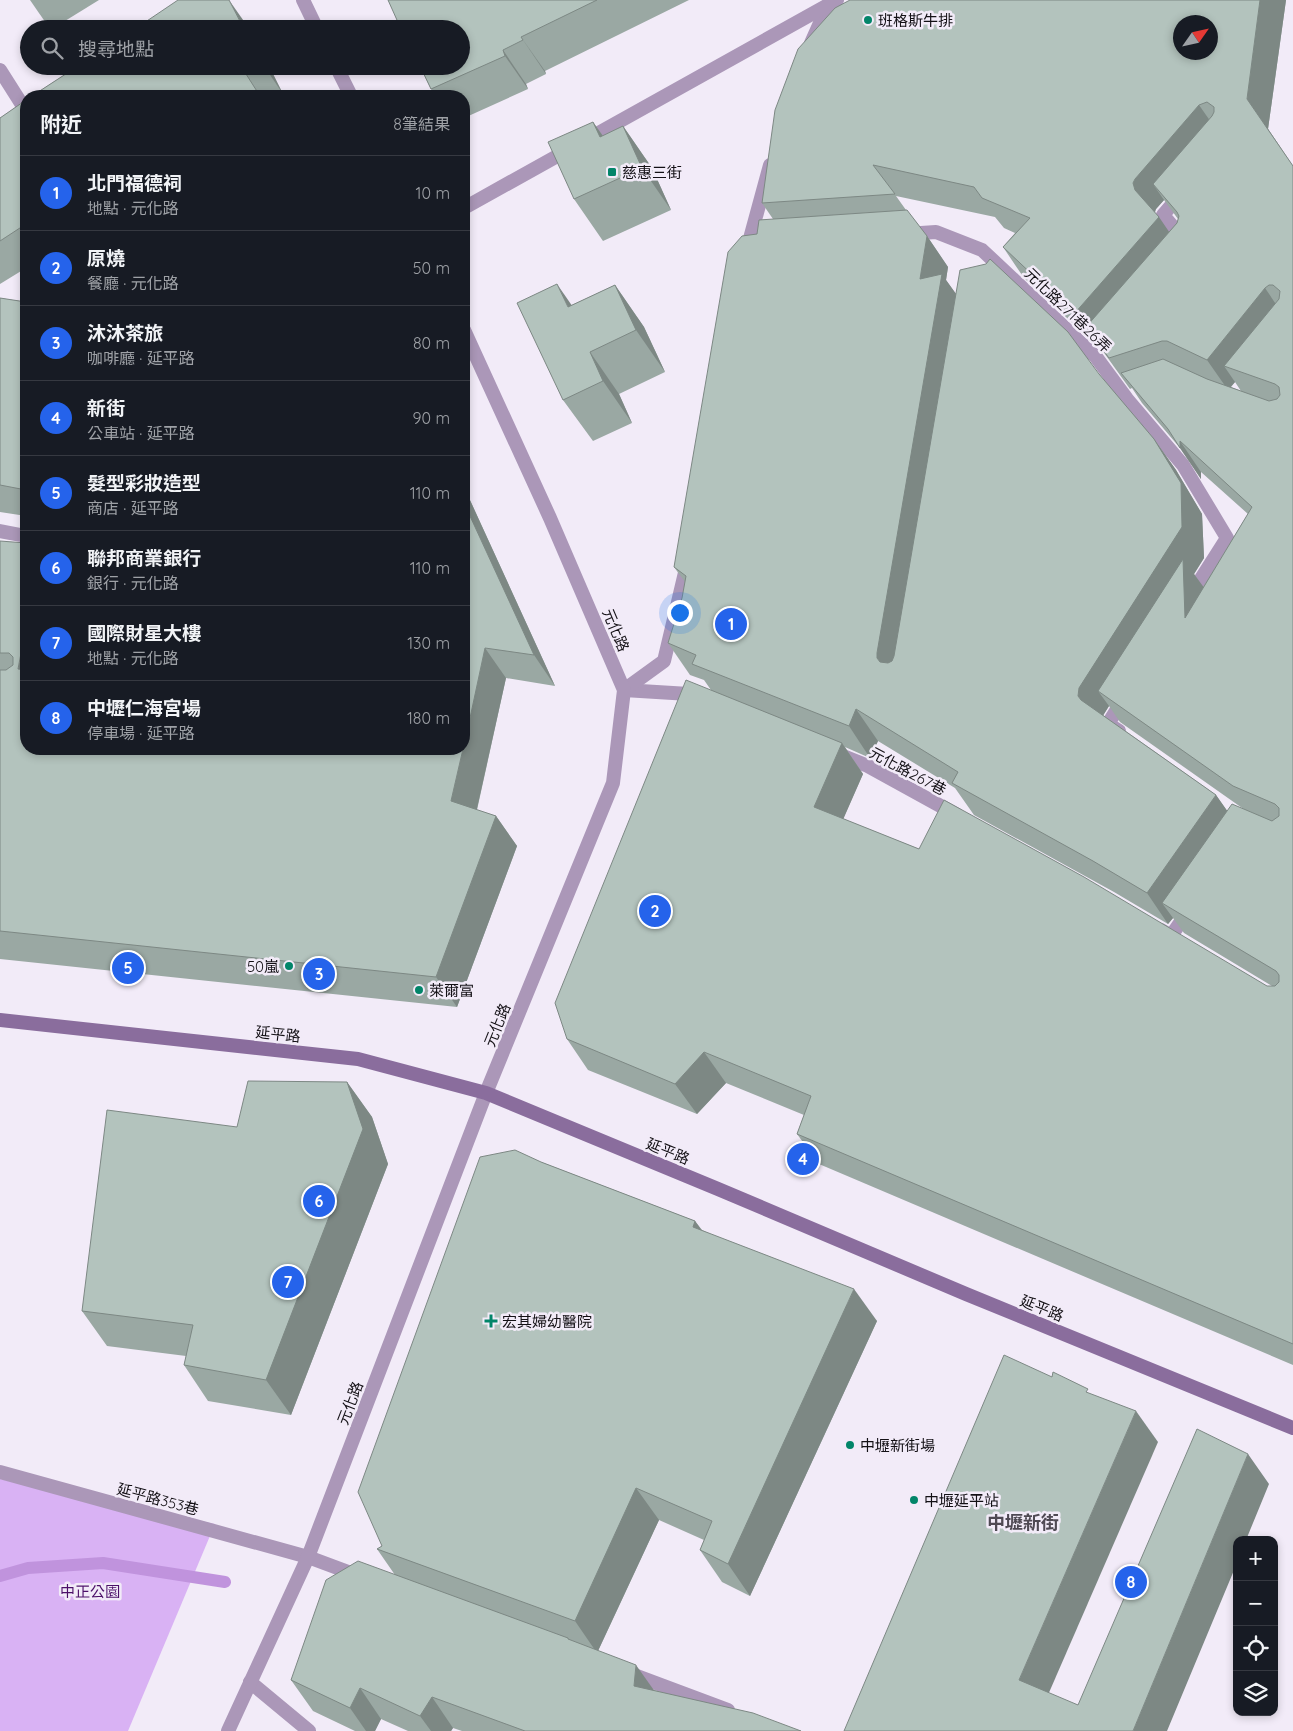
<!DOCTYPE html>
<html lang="zh-TW">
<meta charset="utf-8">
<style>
body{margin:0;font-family:Quicksand,"Noto Sans TC",sans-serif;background:#20242c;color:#f1f3f6}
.controls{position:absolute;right:15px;bottom:15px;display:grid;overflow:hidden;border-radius:10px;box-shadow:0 2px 8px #0003}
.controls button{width:45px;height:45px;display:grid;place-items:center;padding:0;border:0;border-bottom:1px solid #363941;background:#171b24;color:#f1f3f6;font:25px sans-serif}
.compass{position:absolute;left:1173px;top:15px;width:45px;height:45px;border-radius:50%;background:#171b24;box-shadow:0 2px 8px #0003;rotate:56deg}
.you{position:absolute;left:679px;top:612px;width:18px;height:18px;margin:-12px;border:4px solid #fff;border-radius:50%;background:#1a73e8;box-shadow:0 0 0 8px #1a73e833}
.badge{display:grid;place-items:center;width:32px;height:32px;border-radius:50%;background:#2563eb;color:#fff;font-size:16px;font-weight:700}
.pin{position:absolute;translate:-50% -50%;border:2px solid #fff;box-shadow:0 1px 5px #0006}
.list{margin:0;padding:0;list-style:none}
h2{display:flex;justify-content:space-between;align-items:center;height:65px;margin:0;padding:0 20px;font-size:21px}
h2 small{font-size:16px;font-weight:400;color:#9ea1a6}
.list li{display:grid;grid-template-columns:32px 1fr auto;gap:15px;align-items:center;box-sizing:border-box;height:75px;padding:0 20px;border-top:1px solid #363941}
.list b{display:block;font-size:19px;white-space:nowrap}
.list p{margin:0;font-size:16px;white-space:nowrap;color:#9ea1a6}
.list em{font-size:16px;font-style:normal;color:#9ea1a6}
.icon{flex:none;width:28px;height:28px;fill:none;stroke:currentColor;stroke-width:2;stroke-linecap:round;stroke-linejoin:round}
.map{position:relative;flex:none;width:1293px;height:1731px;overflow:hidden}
.search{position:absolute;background:#171b24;box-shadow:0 2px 8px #0003;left:20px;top:20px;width:450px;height:55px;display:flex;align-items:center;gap:12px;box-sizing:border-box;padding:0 18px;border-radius:28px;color:#9ea1a6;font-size:19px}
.panel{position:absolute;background:#171b24;box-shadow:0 2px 8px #0003;left:20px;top:90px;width:450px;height:665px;border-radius:20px}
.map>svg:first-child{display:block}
.green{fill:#d9b2f4}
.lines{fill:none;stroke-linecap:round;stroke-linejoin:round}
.stream{stroke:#c093dd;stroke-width:12}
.service{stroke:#ab97b8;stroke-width:14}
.minor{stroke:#ab97b8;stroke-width:14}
.secondary{stroke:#8a6d9d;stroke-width:14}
.wall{fill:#9aa8a3;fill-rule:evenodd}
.shaded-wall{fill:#7d8884}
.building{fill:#b3c3bd;stroke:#7d8884;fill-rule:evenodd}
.poi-dot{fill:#028569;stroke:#f2ebf8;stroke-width:2}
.labels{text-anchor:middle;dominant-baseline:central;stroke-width:5;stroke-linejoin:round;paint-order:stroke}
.poi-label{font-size:15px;fill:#131015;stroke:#f2ebf8;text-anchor:start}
.street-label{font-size:15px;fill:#131015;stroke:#f2ebf8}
.park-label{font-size:15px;fill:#4c1069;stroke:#f2ebf8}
.quarter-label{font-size:18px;font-weight:bold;fill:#4f4953;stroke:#f2ebf8}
</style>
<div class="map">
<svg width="1293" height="1731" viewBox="0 0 1293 1731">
<rect width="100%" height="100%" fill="#f2ebf8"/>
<!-- green -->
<polygon class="green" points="0,1479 215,1524 128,1731 0,1731"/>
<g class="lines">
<!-- stream -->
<polyline class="stream" points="0,1576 28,1568 103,1563 225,1582"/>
<!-- service -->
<g class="service">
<polyline points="811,43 828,5"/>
<polyline points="0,70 26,111"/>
<polyline points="1182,193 1163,215 1186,242"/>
<polyline points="464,208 837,0"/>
<polyline points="906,234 936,232 982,250 1096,357 1127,399 1183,465 1227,538 1190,596"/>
<polyline points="746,253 770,165"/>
<polyline points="0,531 26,536"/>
<polyline points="624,690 689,694 697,698"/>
<polyline points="624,690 664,661 687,564"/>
<polyline points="1119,731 1108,724 1124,698"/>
<polyline points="838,754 868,766 957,815"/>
<polyline points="1161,930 1171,936 1189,910"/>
<polyline points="0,1472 308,1557 359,1576"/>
<polyline points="629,1673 728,1710"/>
<polyline points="250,1682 309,1731"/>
</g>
<!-- minor -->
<g class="minor">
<polyline points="303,0 317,29"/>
<polyline points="336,66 351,96"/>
<polyline points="228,1731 308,1557 486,1093 613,783 624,690 550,518 464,330"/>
</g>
<!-- secondary -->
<polyline class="secondary" points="0,1020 358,1059 486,1093 718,1189 966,1294 1293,1428"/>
</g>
<!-- wall -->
<g class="wall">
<polygon points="30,0 99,0 52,29 50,29"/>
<polygon points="388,0 689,0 545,71 546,74 526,84 528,89 464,118 464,96 436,96 431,89"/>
<path d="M850,0H1286L1268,129L1293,166V1365L819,1164L797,1134L804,1115L726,1083L697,1114L588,1070L567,1039L711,690L704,680L690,675L668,643L682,598L685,582L674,567L757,234L773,219L762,203ZM896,196L995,217L1004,228L1015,233L1003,247L1024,278L1095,344L1097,343L1130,389L1132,388L1142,403L1180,448L1201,479V472L1248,514L1203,587L1194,574L1204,558L1202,514L1176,470L1154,439L1099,374L956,294L946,280L948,267L927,236L906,210ZM1164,200L1178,219L1177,223L1169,232L1155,213L1156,209ZM1235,382L1241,391L1231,387ZM1109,706L1120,722L1245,810L1227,811L1216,795L1103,715ZM878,741L955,788L974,815L1114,892L1168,924L1173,918L1184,933L1272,986H1267L843,819L863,774L845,747L870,758Z"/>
<polygon points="78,66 269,66 283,94 279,96 32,96"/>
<polygon points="26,100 26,268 0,284 0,118"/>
<polygon points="593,122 603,136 623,126 652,168 671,210 603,241 574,199"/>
<polygon points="615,285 644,327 665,372 619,394 632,423 593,441 563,400 572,305"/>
<polygon points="0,298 26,302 26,516 0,512"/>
<polygon points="464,487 555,686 506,678 477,810 496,816 517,846 457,1007 0,959 0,541 26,749 464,749"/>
<polygon points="347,1082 372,1117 388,1164 291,1415 208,1401 184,1365 186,1356 107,1346 82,1311"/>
<polygon points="541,1162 695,1221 702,1230 877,1321 750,1596 722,1582 700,1550 704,1540 659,1520 598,1651 654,1690 801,1731 462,1731 453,1728 451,1731 408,1731 381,1719 375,1731 355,1731 313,1711 291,1680 395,1575 377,1549 382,1546"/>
</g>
<!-- shaded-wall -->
<g class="shaded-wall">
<polygon points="229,0 248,27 249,29 244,29"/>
<polygon points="1260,0 1286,0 1268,129 1293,166 1247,99"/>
<polygon points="521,37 545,71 546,74 523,40"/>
<polygon points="503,50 526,84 528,89 505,56"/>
<polygon points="264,66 269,66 283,94"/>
<polygon points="1199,105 1220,135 1153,184 1164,200 1156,209 1154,213 1135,190 1133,183 1135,179"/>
<polygon points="593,122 622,163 600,137"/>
<polygon points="623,126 652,168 671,210 642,168"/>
<polygon points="1159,217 1180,248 1086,327 1097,343 1095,344 1074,314"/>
<polygon points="927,236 948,267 946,280 964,305 898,685 877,658 877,653 920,279"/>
<polygon points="557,284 586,326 568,307"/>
<polygon points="615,285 644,327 665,372 636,330"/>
<polygon points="1265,288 1286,319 1224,366 1235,382 1228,390 1207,360"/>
<polygon points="25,339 26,341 26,397 22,391"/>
<polygon points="590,352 619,394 632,423 603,381"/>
<polygon points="1154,439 1176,470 1202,514 1204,558 1194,574 1205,589 1206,649 1098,691 1109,706 1101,719 1100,727 1078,696 1079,688"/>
<polygon points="1180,441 1201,472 1201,479 1180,448"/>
<polygon points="464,487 555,686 534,655 464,503"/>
<polygon points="26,626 26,681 18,669"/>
<polygon points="485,648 506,678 472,831 451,801 463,749 464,749 464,746"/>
<polygon points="856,709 878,741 870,758 849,726"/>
<polygon points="842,743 863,774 835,838 814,807"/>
<polygon points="1216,795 1238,826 1162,903 1173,918 1168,924 1147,893"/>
<polygon points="496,816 517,846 457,1007 436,977"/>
<polygon points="704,1052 726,1083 697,1114 675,1084"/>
<polygon points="347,1082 372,1117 388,1164 291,1415 266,1380"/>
<polygon points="695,1221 718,1253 693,1227"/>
<polygon points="854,1289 877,1321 750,1596 728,1564"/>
<polygon points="1136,1411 1158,1442 1041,1711 1019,1680"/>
<polygon points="1248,1454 1269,1484 1246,1540 1237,1540 1237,1563 1167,1731 1133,1731"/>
<polygon points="636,1488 659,1520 597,1653 575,1621"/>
<polygon points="636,1665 658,1696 634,1686"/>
<polygon points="360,1688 381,1719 375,1731 366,1731 350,1708"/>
<polygon points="432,1697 453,1728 451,1731 431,1731 420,1716"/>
</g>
<!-- building -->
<g class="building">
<polygon points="178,0 229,0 244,29 135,29"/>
<polygon points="388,0 597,0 521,37 523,40 503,50 505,56 431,89 420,66 461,66 461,29 401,29"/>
<path d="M850,0H1260L1247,99L1293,166V1344L797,1134L811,1096L704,1052L675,1084L567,1039L555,1003L686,680L842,743L814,807L919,849L944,800L1084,877L1267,986H1275L1279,982V975L1276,971L1162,903L1232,804L1272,821L1279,816V808L1275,804L1233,786L1098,691L1183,559L1185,618L1252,507L1180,441V448L1168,429L1121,373L1163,359L1207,379L1269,401L1277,399L1280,395L1279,387L1275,384L1224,366L1279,299L1280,291L1273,285H1269L1265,288L1207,360L1167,341H1162L1109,358L1086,327L1177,223L1179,216L1177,212L1153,184L1212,116L1214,112V107L1207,102L1199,105L1135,179L1133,183L1135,190L1159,217L1074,314L1003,247L1030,218L982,198L974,187L873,165L895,194L762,203L775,110L798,49L835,8ZM1180,22H1210V52H1180Z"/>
<polygon points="78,66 258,66 246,74 260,96 32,96"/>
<polygon points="26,100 26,224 0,241 0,118"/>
<polygon points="593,122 600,137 623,126 642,168 574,199 548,142"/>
<polygon points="907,210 927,236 920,279 942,274 877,653 877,658 880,662 888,663 892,661 894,656 960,270 986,264 990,259 1068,332 1099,374 1154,439 1181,483 1182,527 1079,688 1078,696 1081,700 1216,795 1147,893 1093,861 952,783 958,772 856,709 849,726 692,664 696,655 668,643 682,598 686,576 674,567 728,252 742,236 757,234 759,220"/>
<polygon points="557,284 568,307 615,285 636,330 590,352 603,381 563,400 517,303"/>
<polygon points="0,298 26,302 26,338 25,339 22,391 26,392 26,490 0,485"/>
<polygon points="464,503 534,655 485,648 464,746"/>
<polygon points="0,541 26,543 26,627 18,669 26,670 26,749 463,749 451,801 496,816 436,977 0,931 0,670 6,670 13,665 13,657 9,653 0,653"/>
<polygon points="248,1081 347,1082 363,1129 266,1380 184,1365 193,1325 82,1311 107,1110 237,1127"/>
<polygon points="515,1150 541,1162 695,1221 693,1227 854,1289 728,1564 700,1550 712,1521 636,1488 575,1621 377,1549 382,1546 358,1492 480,1157"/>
<polygon points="1004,1355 1052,1377 1053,1372 1088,1389 1086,1392 1136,1411 1019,1680 1078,1705 1197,1429 1248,1454 1133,1731 844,1731"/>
<polygon points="358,1561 568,1638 568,1639 636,1665 634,1686 753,1713 801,1731 525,1731 432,1697 420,1716 360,1688 350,1708 291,1680 326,1580"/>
</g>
<!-- markers -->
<g class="poi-dot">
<circle cx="868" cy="20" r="5"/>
<rect x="607" y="167" width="10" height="10" rx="2.5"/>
<circle cx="289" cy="966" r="5"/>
<circle cx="419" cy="990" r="5"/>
<path d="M488.5 1313.5h5v5h5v5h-5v5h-5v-5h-5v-5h5z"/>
<circle cx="850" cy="1445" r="5"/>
<circle cx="914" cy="1500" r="5"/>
</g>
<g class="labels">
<!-- poi labels -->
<g class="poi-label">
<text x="878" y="20">班格斯牛排</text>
<text x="622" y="172">慈惠三街</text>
<text x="279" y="966" text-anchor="end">50嵐</text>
<text x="429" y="990">萊爾富</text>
<text x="502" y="1321">宏其婦幼醫院</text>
<text x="860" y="1445">中壢新街場</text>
<text x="924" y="1500">中壢延平站</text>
</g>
<!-- street labels -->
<g class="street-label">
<text transform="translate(1068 310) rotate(44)">元化路271巷26弄</text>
<text transform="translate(616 630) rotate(67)">元化路</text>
<text transform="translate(908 771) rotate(28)">元化路267巷</text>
<text transform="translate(497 1025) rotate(-68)">元化路</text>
<text transform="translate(278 1034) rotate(6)">延平路</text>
<text transform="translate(668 1151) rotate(22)">延平路</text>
<text transform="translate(1042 1308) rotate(22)">延平路</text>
<text transform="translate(350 1403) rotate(-69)">元化路</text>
<text transform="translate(158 1499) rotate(15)">延平路353巷</text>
</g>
<!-- park labels -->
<g class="park-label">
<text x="90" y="1591">中正公園</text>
</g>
<!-- quarter labels -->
<g class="quarter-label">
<text x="1023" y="1522">中壢新街</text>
</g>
</g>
</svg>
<div class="controls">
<button>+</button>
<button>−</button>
<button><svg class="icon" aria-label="locate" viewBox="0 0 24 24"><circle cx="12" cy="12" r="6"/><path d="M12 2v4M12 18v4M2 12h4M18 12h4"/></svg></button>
<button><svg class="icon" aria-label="layers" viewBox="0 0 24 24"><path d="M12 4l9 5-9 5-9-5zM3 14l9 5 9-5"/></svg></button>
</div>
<svg class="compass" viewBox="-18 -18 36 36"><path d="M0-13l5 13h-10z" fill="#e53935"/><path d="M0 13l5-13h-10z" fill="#9ea1a6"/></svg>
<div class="you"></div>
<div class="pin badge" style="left:731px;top:624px">1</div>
<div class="pin badge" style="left:655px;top:911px">2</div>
<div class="pin badge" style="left:319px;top:974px">3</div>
<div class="pin badge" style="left:803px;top:1159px">4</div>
<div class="pin badge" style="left:128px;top:968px">5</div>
<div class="pin badge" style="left:319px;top:1201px">6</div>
<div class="pin badge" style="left:288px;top:1282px">7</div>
<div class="pin badge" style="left:1131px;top:1582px">8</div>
<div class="search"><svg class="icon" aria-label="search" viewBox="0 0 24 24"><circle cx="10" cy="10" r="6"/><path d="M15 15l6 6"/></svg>搜尋地點</div>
<section class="panel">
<h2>附近<small>8筆結果</small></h2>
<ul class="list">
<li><span class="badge">1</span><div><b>北門福德祠</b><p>地點 · 元化路</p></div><em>10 m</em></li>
<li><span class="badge">2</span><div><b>原燒</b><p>餐廳 · 元化路</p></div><em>50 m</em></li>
<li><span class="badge">3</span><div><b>沐沐茶旅</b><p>咖啡廳 · 延平路</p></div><em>80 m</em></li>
<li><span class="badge">4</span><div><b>新街</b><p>公車站 · 延平路</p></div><em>90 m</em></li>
<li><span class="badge">5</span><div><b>髮型彩妝造型</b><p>商店 · 延平路</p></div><em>110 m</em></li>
<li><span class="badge">6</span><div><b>聯邦商業銀行</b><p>銀行 · 元化路</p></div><em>110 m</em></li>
<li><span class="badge">7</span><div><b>國際財星大樓</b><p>地點 · 元化路</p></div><em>130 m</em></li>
<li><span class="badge">8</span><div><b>中壢仁海宮場</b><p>停車場 · 延平路</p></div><em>180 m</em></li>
</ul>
</section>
</div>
